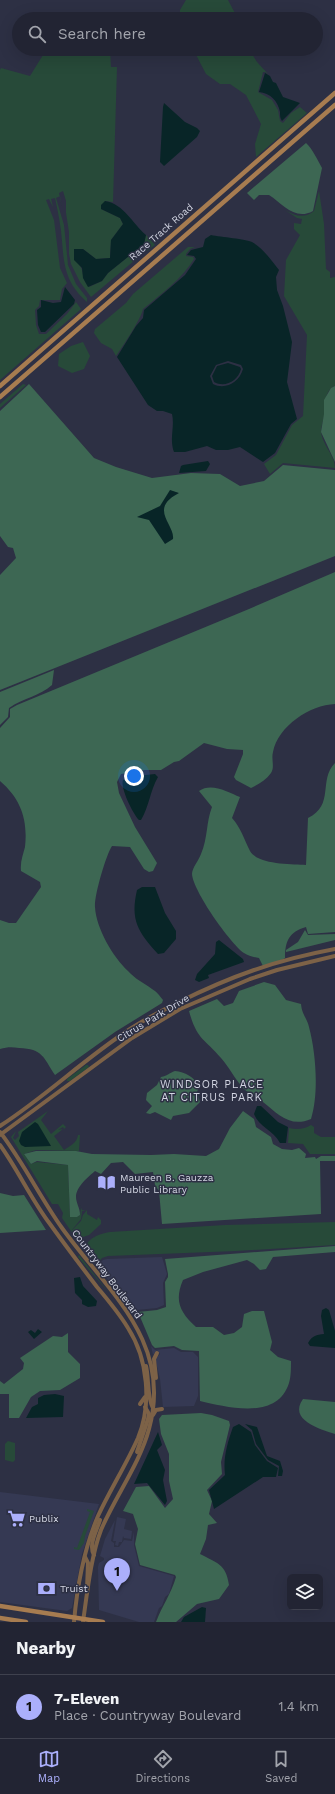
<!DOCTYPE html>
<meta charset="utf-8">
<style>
body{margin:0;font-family:"Work Sans",sans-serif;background:#2a2c3b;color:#f1f3f6}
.controls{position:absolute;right:12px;bottom:12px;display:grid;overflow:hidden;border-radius:6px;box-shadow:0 4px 16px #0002}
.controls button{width:36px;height:36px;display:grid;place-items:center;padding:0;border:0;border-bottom:1px solid #3f414e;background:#222433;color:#f1f3f6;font:20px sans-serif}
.you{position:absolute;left:134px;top:776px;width:14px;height:14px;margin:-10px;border:3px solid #fff;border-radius:50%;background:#1a73e8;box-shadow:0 0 0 6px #1a73e833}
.badge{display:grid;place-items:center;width:26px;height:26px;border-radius:50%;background:#abaffb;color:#111;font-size:13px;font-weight:700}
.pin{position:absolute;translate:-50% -33px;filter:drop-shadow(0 1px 2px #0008)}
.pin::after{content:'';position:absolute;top:21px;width:14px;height:12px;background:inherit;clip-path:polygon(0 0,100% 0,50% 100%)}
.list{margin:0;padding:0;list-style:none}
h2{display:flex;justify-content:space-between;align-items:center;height:52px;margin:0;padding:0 16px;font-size:17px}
h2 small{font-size:13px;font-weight:400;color:#a2a4ac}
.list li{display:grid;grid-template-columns:26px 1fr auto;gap:12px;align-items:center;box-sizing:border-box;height:64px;padding:0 16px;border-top:1px solid #3f414e}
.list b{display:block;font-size:15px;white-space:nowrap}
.list p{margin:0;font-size:13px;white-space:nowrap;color:#a2a4ac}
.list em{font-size:13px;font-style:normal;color:#a2a4ac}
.icon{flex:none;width:22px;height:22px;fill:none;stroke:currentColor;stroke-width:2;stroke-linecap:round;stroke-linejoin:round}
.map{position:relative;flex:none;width:335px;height:1622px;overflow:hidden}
.search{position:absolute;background:#222433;box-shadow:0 4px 16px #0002;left:12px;right:12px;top:12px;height:44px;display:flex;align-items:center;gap:10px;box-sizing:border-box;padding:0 14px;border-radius:22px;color:#a2a4ac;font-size:15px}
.sheet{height:116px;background:#222433}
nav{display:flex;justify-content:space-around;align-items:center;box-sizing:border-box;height:56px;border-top:1px solid #3f414e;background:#222433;font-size:11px;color:#a2a4ac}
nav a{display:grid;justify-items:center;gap:2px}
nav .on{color:#abaffb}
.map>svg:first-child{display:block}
.built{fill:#353953}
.green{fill:#274a39}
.forest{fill:#3d6753}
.water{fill:#082527;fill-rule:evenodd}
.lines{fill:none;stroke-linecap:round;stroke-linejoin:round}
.tertiary{stroke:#7d6247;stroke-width:4}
.secondary{stroke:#a77c50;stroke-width:4.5}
.labels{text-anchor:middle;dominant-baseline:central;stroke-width:3;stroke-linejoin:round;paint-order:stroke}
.street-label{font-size:10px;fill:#d2d5e2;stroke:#2d3044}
.poi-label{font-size:10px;fill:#d2d5e2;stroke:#2d3044;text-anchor:start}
.neighbourhood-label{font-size:11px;letter-spacing:1px;fill:#d2d5e2;stroke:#2d3044}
</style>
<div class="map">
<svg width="335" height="1622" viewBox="0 0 335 1622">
<rect width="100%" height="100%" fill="#2d3044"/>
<!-- built -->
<g class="built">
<polygon points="162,1257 167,1274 163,1283 164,1305 157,1308 137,1310 138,1317 97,1266 103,1260 107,1259"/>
<polygon points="151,1346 155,1350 174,1348 181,1352 193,1352 198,1357 198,1396 194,1406 163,1407 160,1379 156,1362 156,1358 160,1354 157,1350 153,1355"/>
<polygon points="0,1492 99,1504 82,1554 72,1608 67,1611 0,1602"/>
<polygon points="117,1517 126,1519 124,1529 132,1531 131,1539 124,1538 123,1536 122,1542 119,1542 118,1546 115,1545 116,1541 113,1541"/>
<polygon points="115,1520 111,1541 114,1543 114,1547 119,1547 124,1540 132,1541 134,1532 134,1545 139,1566 174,1576 169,1594 165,1597 162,1606 159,1608 154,1622 139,1622 99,1610 98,1567 99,1563 104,1560 104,1558 100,1556 105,1539"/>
</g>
<!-- green -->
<g class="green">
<polygon points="186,0 228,0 238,19 180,19 180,10"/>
<polygon points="100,13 107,13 112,19 83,19 89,14"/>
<path d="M75,49H110L111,67H117L113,202L105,201L101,209L120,218L123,224L111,240L110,258L96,259L83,249L79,264C85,273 81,279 89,287L102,281L108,273L144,244L146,235L155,245L141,255L91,297L80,282L71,264L69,254V232L66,213V201L63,191L59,193L62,207L60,196L56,198L64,225L68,265L76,284L87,298V302C66,283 64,267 62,241C61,226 58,212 55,198L51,199L53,207L49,199L46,200L54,220L60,268L67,283L62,289L60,300H40L39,306L35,310L36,325L39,334H46L67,314L76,302L81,309L0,380V70L1,68L30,76L43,55H73Z"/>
<polygon points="193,49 249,49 257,62 268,74 265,72 263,72 258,92 272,100 278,110 280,121 283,123 291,113 300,107 307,113 256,157 255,144 261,124 246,95 230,84 220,84 206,74"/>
<path d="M319,191L324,224L326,269L330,272V278L335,277V386C323,391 326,406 324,416C323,421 321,427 321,431C322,445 335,455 335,468L283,463L270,474L264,464L276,455L292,425L303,416L307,335L284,296L286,260L300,235L294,229V223L301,224L302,219L297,218L285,210C295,216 304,219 314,211Z"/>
<path d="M188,247H195L190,249L186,254V256L193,257L194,259C182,279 160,295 143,309C141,319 123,346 116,356L112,349L101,343L94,333L95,329L126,303L133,294Z"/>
<polygon points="83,342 90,356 84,369 72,373 58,366 59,354 71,346"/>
<polygon points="23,384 26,385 0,408 0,404"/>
<polygon points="86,1065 88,1065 89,1067 70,1081 67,1081 67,1079"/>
<path d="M48,1111L41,1120L51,1134L63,1124L66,1127L64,1129L63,1127L58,1130L63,1129L54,1136L64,1150C70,1146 77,1143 78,1135H80L79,1151L36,1150L24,1154L31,1164L37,1162L68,1165L70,1217H77L80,1215L81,1208L79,1203L82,1210H86L82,1211L81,1219L71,1231L62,1218L63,1213L58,1204H52L11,1137L16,1131L13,1138L15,1140L19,1136L18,1132Z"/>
<path d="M311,1125L314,1127V1133L321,1137H335V1154H310L303,1144L288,1143L289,1128C297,1130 305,1129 311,1125Z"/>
<polygon points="87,1210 87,1214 97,1220 98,1217 101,1220 101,1224 89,1235 77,1239 71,1231 81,1221 83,1215"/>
<path d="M335,1222V1245L236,1251L108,1256L102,1258L97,1264L85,1248C88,1237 100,1234 110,1232L225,1225Z"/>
<polygon points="79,1255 109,1293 78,1257"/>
<polygon points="8,1441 15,1443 15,1460 13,1462 5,1460 5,1444"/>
<polygon points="87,1509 94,1511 85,1536 84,1543 79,1550 74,1549 74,1547 77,1548 90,1512 87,1511"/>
</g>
<!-- forest -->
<g class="forest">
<path d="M306,143C312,148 318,161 322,168L313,211C295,221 283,204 269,195H259L254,200L247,193Z"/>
<polygon points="29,384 94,458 116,467 152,478 191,473 220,474 240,486 264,481 283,465 335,470 335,556 0,690 0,575 16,558 13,548 8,547 0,536 0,411"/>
<polygon points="335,386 335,462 321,432 324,414 324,400 331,388"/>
<path d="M335,572V704C310,705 278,726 273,752C271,759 275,767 271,773C266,780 259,784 251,788L236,780L234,777L243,754V750L227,749L204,743L179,761L174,762L161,770H145L121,774L117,782L119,793L135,827L157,863L153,871L149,872L144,869L130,847L112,846C106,855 94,896 95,907C96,928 113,957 128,971C135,979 144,983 152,989C156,991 160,996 163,1000L162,1003L115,1032L55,1075C43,1057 43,1049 19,1048C12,1047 7,1047 0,1049V920L9,923H16L41,887L40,882L21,871C20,862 23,855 25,847C28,820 21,799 0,781V728L10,717V709L17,705L249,609Z"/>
<path d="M54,670L52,685C40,696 23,698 9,708L8,717L0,725V692Z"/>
<path d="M335,763V932L308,934L306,927C289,932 285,941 285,958L280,961L263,966L259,958C254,957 248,956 244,953C230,943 193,891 192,874C192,868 199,860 201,854C208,838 206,822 212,807L199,791C211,782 228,792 240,797L232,818C241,828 244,839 250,851C258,865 292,864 306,865L308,818C335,805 318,780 335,763Z"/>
<polygon points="305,930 308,935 335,934 335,940 286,952 286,950 298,942"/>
<path d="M264,982L275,985L286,1000L301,1004C302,1015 307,1018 309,1027C316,1053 319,1094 311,1119C290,1128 278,1114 263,1102C257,1097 248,1093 243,1088C235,1079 229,1067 221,1058C204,1038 197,1040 189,1011L217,999L224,1006L233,1003L239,991Z"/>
<path d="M175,1071C185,1072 194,1077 199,1086L197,1092L200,1102L189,1113L173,1116L171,1120L155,1112L150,1114L146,1113L152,1106L146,1100L147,1093L157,1085L161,1077C167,1076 169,1073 175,1071Z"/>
<path d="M243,1111L254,1119L256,1127L271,1137L273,1144L282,1149L292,1150L299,1148L306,1154L305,1158L315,1157L316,1159L321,1156H335V1161H320L321,1214L162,1224L159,1191L155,1185L153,1172L135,1174L123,1162L111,1163L101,1174L95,1171C88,1177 76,1187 76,1197C76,1203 80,1208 80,1215L77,1217H70L68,1165L37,1161L31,1164L24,1154L36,1151H76L92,1154L151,1155L174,1154L206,1156L219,1149L230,1128Z"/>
<polygon points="0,1193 13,1196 24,1195 46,1230 0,1233"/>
<path d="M335,1246V1252L273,1257L266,1269L260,1270L254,1264L247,1260L203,1272L183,1280C174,1301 180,1312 196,1327H213L224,1335L234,1333L242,1327L244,1314L252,1311H264L272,1342L270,1350L278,1357L291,1361C291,1368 291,1377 289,1383C277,1421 227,1407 200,1401L199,1351L182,1350L174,1346L155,1348L152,1345L138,1312L157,1310L166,1307L165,1282L168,1277V1274L165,1259Z"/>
<polygon points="68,1333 68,1352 80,1364 80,1378 60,1390 40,1391 31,1397 19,1418 9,1418 9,1394 0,1394 0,1381 4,1384 23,1369 24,1363 20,1358 53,1336 62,1337"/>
<path d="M303,1399L335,1402V1434C320,1429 288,1420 303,1399Z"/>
<path d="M201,1413L212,1415L229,1421L230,1425L221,1462L222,1474L207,1490L212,1501L209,1514L217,1523L208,1525L206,1539L200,1554C217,1563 226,1564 229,1585L219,1599L197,1604L176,1622H156C162,1606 171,1594 176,1577L175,1575L140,1565L135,1544L138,1529L133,1514L123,1511L136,1487L149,1486L165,1508L173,1499L169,1481V1454L161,1434L159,1419L162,1415Z"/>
</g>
<!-- water -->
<g class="water">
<path d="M265,73L270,76L273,82L276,83L283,97L300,103L282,121C280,118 280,116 280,112C278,101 270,93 259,92Z"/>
<polygon points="164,103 185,122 197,128 200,131 197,137 164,166 160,162 163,107"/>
<path d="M105,201C124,204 132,223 146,235L144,244L108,273L102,281L88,287L83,278L82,268L74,260V249H83L96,259L110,258L111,240L123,224L120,218L101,209V205Z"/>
<path d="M211,235C221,237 246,239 252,242C263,248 271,260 279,270L276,277L277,290L283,306L292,342L287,382L297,419L291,424L275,453L263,462L240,447L228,450H216L207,446L185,452H174C169,439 175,427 172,414L163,411H157L148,405L117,357L136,326L143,318L144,310L185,275L196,259L194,256L187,255L191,250L203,247L205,239ZM228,361L241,365L243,369C239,383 225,390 213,384L210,376L216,365Z"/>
<polygon points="65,287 75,300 74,304 45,332 41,332 38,325 37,310 41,307 41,300 53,303 61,302"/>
<path d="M228,363L240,367L241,369C238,381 225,388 214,382L212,376L217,366Z"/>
<polygon points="208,461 210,464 206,471 179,473 181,466 183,465"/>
<path d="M170,490L179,493C148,509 175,524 173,539L165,544L149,520L137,517L160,506Z"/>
<path d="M155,774L158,777C150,791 149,807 141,820H139C133,814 120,788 123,780L128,777Z"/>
<path d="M142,887H155L165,913L176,931V939L164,953L158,954C138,932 130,920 137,890Z"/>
<polygon points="219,940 243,959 244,962 208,975 209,978 199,982 195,980 197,974 215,954 216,942"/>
<path d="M257,1106H261L278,1122L288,1127L286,1143H280C273,1130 259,1127 254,1114Z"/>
<polygon points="35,1122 38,1124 51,1146 25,1147 21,1145 19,1141 22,1132"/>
<polygon points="80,1277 83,1286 97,1301 96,1306 88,1307 82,1304 82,1300 75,1293 74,1278"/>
<path d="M326,1308L329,1310L335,1331V1348L310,1346L308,1343C313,1335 316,1335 324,1334L321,1316L322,1310Z"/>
<polygon points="38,1329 42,1332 34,1339 28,1332 31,1330 35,1333"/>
<polygon points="55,1394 64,1396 63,1417 26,1418 32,1407 38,1404 38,1398 44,1395"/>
<path d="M239,1424L251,1432L255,1445L267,1461L278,1468L276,1477H263L214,1509L209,1490L225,1475C223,1458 227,1444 233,1427Z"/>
<polygon points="245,1424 257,1427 267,1456 280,1461 283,1471 282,1476 278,1476 279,1466 268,1460 256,1444 252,1430"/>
<polygon points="158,1432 162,1445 157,1450 165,1470 163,1480 167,1501 165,1505 147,1483 134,1484"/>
<polygon points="202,1607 206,1608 205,1622 181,1622 184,1617"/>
</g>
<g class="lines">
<!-- tertiary -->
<g class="tertiary">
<path d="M0,1126C45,1097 83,1060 127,1031C143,1020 160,1012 177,1003C231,976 276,960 335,949"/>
<path d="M0,1132C23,1162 40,1197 62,1228C108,1292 173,1341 149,1429C140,1463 115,1497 101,1530C91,1556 87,1594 83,1622"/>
<polyline points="0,1135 132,1038 180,1009 250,979 277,970 335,956"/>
<path d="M0,1145C18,1170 31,1199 50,1224C65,1245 81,1266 97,1287C108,1300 119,1313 128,1328C148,1359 152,1404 138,1438C126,1465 110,1490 98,1516C84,1549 77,1587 74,1622"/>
<path d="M146,1366C149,1378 147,1398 153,1408"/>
<polyline points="156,1378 154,1359 157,1353"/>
<polyline points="140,1404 145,1397"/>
<polyline points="153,1415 156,1410 162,1409"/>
<polyline points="137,1452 148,1419 149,1414 145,1407"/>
<path d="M94,1555C88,1545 97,1530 100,1520"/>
<polyline points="85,1557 88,1563 87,1589"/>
</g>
<!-- secondary -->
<g class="secondary">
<polyline points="0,386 335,93"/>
<polyline points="0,397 335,105"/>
<polyline points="0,1606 103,1622"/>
<polyline points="0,1618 26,1622"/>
</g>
</g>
<!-- icons -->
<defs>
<symbol id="library-bare" viewBox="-9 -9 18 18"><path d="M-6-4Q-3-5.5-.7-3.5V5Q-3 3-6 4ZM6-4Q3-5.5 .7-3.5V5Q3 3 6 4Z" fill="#abaffb" stroke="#2d3044" stroke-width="2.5" paint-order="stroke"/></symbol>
<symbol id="supermarket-bare" viewBox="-9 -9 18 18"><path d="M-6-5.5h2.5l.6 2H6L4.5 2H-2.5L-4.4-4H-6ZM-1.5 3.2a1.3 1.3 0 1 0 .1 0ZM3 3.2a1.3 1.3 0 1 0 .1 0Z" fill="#abaffb" stroke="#2d3044" stroke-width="2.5" paint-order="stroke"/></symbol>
<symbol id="bank-bare" viewBox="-9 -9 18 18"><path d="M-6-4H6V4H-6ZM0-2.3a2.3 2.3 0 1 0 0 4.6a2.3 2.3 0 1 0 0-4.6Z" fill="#abaffb" stroke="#2d3044" stroke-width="2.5" paint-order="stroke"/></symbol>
</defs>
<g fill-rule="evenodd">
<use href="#library-bare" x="94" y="1170" width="25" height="25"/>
<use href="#supermarket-bare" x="4" y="1506" width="25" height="25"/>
<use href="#bank-bare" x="34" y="1576" width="25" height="25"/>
</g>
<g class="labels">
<!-- street labels -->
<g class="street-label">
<text transform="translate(161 232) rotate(-41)">Race Track Road</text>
<text transform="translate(153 1018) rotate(-31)">Citrus Park Drive</text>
<text transform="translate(107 1274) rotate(53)">Countryway Boulevard</text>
</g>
<!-- poi labels -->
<g class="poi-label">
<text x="120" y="1177">Maureen B. Gauzza<tspan x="120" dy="12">Public Library</tspan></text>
<text x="29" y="1518">Publix</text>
<text x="60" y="1588">Truist</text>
</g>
<!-- neighbourhood labels -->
<g class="neighbourhood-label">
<text x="212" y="1084">WINDSOR PLACE<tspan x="212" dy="13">AT CITRUS PARK</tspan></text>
</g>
</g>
</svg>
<div class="controls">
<button><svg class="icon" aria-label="layers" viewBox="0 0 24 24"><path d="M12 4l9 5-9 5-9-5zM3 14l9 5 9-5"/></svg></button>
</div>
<div class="you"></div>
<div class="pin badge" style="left:117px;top:1591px">1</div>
<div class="search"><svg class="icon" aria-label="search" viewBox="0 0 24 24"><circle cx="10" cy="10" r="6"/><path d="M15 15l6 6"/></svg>Search here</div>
</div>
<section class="sheet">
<h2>Nearby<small></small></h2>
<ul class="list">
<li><span class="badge">1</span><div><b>7-Eleven</b><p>Place · Countryway Boulevard</p></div><em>1.4 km</em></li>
</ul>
</section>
<nav>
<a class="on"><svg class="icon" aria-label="map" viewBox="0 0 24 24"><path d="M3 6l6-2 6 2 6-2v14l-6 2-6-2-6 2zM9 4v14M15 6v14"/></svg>Map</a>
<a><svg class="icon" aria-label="directions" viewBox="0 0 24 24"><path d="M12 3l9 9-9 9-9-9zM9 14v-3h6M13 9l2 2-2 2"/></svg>Directions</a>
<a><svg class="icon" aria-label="saved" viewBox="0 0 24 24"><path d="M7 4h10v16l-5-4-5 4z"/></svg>Saved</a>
</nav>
